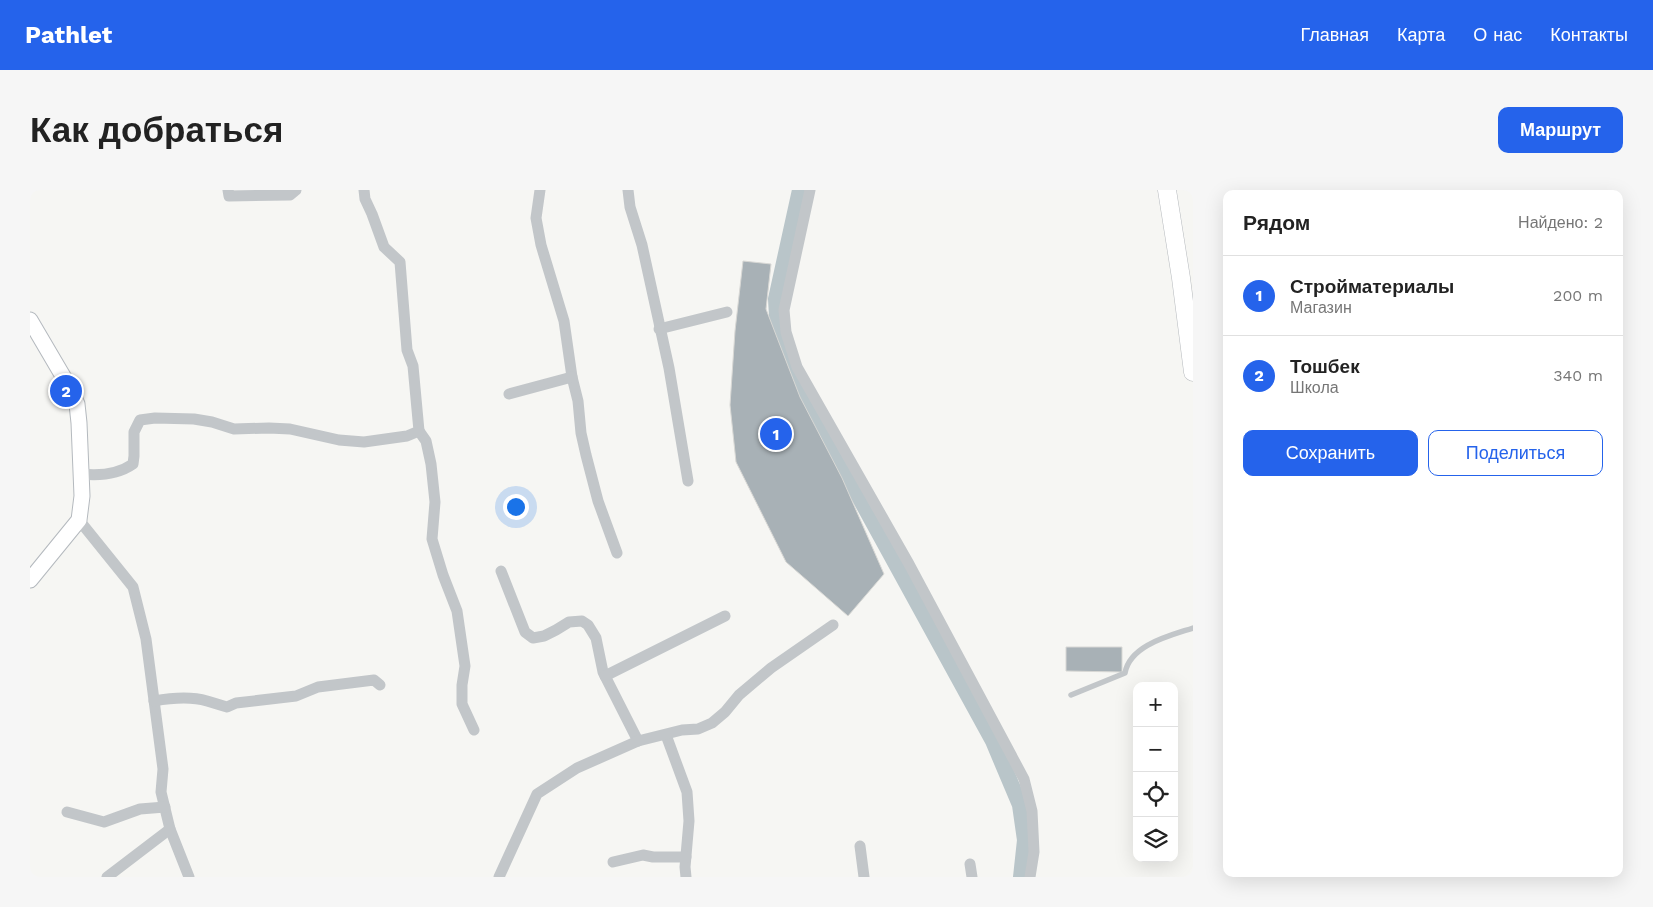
<!DOCTYPE html>
<html lang="ru">
<meta charset="utf-8">
<style>
body{margin:0;font-family:"Work Sans",sans-serif;background:#f6f6f6;color:#222}
.controls{position:absolute;right:15px;bottom:15px;display:grid;overflow:hidden;border-radius:10px;box-shadow:0 5px 20px #0002}
.controls button{width:45px;height:45px;display:grid;place-items:center;padding:0;border:0;border-bottom:1px solid #e0e0e0;background:#fff;color:#222;font:25px sans-serif}
.you{position:absolute;left:485px;top:316px;width:18px;height:18px;margin:-12px;border:4px solid #fff;border-radius:50%;background:#1a73e8;box-shadow:0 0 0 8px #1a73e833}
.badge{display:grid;place-items:center;width:32px;height:32px;border-radius:50%;background:#2563eb;color:#fff;font-size:16px;font-weight:700}
.pin{position:absolute;translate:-50% -50%;border:2px solid #fff;box-shadow:0 1px 5px #0006}
.list{margin:0;padding:0;list-style:none}
h2{display:flex;justify-content:space-between;align-items:center;height:65px;margin:0;padding:0 20px;font-size:21px}
h2 small{font-size:16px;font-weight:400;color:#767676}
.list li{display:grid;grid-template-columns:32px 1fr auto;gap:15px;align-items:center;box-sizing:border-box;height:80px;padding:0 20px;border-top:1px solid #e0e0e0}
.list b{display:block;font-size:19px;white-space:nowrap}
.list p{margin:0;font-size:16px;white-space:nowrap;color:#767676}
.list em{font-size:16px;font-style:normal;color:#767676}
.actions{display:flex;gap:10px;padding:15px 20px}
.actions a{flex:1;padding:11px 0;border:1px solid #2563eb;border-radius:10px;text-align:center;font-size:18px;color:#2563eb}
.actions .main{background:#2563eb;color:#fff}
.icon{flex:none;width:28px;height:28px;fill:none;stroke:currentColor;stroke-width:2;stroke-linecap:round;stroke-linejoin:round}
.map{position:relative;flex:none;width:1163px;height:687px;overflow:hidden;border-radius:10px}
header{display:flex;align-items:center;gap:30px;box-sizing:border-box;height:70px;padding:0 25px;background:#2563eb;color:#fff}
header strong{font-size:24px}
nav{display:flex;gap:28px;margin-inline-start:auto;font-size:18px}
.intro{display:flex;align-items:center;justify-content:space-between;box-sizing:border-box;height:120px;padding:0 30px}
h1{margin:0;font-size:35px}
.button{padding:12px 22px;border-radius:10px;background:#2563eb;color:#fff;font-size:18px;font-weight:700}
main{display:flex;gap:30px;padding:0 30px}
aside{flex:1;background:#fff;border-radius:10px;box-shadow:0 5px 20px #0002}
.map>svg:first-child{display:block}
.lines{fill:none;stroke-linecap:round;stroke-linejoin:round}
.river{stroke:#b9c5c9;stroke-width:16}
.building{fill:#a8b1b6;stroke:#d8d8d5}
.secondary-casing{stroke:#b4b9be;stroke-width:17}
.primary-casing{stroke:#b5b9bd;stroke-width:19}
.lane{stroke:#c2c6c9;stroke-width:5.5}
.street{stroke:#c2c6c9;stroke-width:11}
.secondary{stroke:#fff;stroke-width:15}
.primary{stroke:#fff;stroke-width:18}
</style>
<header>
<strong>Pathlet</strong>
<nav><a>Главная</a><a>Карта</a><a>О нас</a><a>Контакты</a></nav>
</header>
<div class="intro"><h1>Как добраться</h1><a class="button">Маршрут</a></div>
<main>
<div class="map">
<svg width="1163" height="687" viewBox="0 0 1163 687">
<rect width="100%" height="100%" fill="#f6f6f3"/>
<g class="lines">
<!-- river -->
<polyline class="river" points="770,0 746,109 748,143 760,176 787,230 963,551 990,615 995,650 991,687"/>
</g>
<!-- building -->
<g class="building">
<polygon points="713,71 741,74 736,119 770,207 812,288 854,384 818,426 756,372 706,272 700,215 705,141"/>
<polygon points="1036,457 1092,457 1092,482 1036,481"/>
</g>
<g class="lines">
<defs>
<polyline id="secondary" points="0,130 37,193 47,214 49,233 52,306 49,330 0,390"/>
<polyline id="primary" points="1137,0 1151,88 1163,182"/>
</defs>
<!-- secondary casing -->
<use href="#secondary" class="secondary-casing"/>
<!-- primary casing -->
<use href="#primary" class="primary-casing"/>
<!-- lane -->
<path class="lane" d="M1041,505L1095,483C1100,455 1139,446 1163,438"/>
<!-- street -->
<g class="street">
<polyline points="198,0 199,6 260,5 266,0"/>
<polyline points="510,0 506,28 511,55 534,131 542,187 548,211 551,243 556,265 568,311 587,363"/>
<polyline points="598,0 600,17 612,55 639,178 658,291"/>
<polyline points="780,0 754,120 756,142 767,177 879,374 994,589 1002,621 1004,662 1000,687"/>
<polyline points="629,139 697,122"/>
<polyline points="479,204 542,187"/>
<polyline points="389,241 396,251 401,274 405,312 402,349 413,385 427,421 435,476 432,495 432,514 444,540"/>
<path d="M51,284C69,286 87,285 103,274L104,266V242L110,230L125,228L164,229L182,232L204,239L239,238L260,239L309,250L334,252L377,246L389,241L383,176L377,160L370,72L354,57L342,24L335,9L334,0"/>
<polyline points="49,330 103,397 116,449 133,579 131,602 140,639 159,687"/>
<polyline points="471,381 495,442 503,448 514,446 526,440 539,432 552,431 558,435 566,448 573,482 608,551"/>
<polyline points="575,486 695,426"/>
<path d="M124,511C141,508 160,506 177,511C184,513 190,515 197,517L206,513L266,506L288,497L344,490L350,495"/>
<polyline points="636,545 657,602 659,631 655,677 656,687"/>
<polyline points="37,622 74,632 110,619 135,617"/>
<polyline points="830,656 834,687"/>
<polyline points="583,672 613,665 623,667 656,667"/>
<polyline points="940,674 942,687"/>
<polyline points="77,687 140,639"/>
<polyline points="469,687 507,604 547,578 608,551 652,540 668,539 682,533 695,522 709,505 741,478 803,435"/>
</g>
<!-- secondary -->
<use href="#secondary" class="secondary"/>
<!-- primary -->
<use href="#primary" class="primary"/>
</g>
</svg>
<div class="controls">
<button>+</button>
<button>−</button>
<button><svg class="icon" aria-label="locate" viewBox="0 0 24 24"><circle cx="12" cy="12" r="6"/><path d="M12 2v4M12 18v4M2 12h4M18 12h4"/></svg></button>
<button><svg class="icon" aria-label="layers" viewBox="0 0 24 24"><path d="M12 4l9 5-9 5-9-5zM3 14l9 5 9-5"/></svg></button>
</div>
<div class="you"></div>
<div class="pin badge" style="left:746px;top:244px">1</div>
<div class="pin badge" style="left:36px;top:201px">2</div>
</div>
<aside>
<h2>Рядом<small>Найдено: 2</small></h2>
<ul class="list">
<li><span class="badge">1</span><div><b>Стройматериалы</b><p>Магазин</p></div><em>200 m</em></li>
<li><span class="badge">2</span><div><b>Тошбек</b><p>Школа</p></div><em>340 m</em></li>
</ul>
<div class="actions"><a class="main">Сохранить</a><a>Поделиться</a></div>
</aside>
</main>
